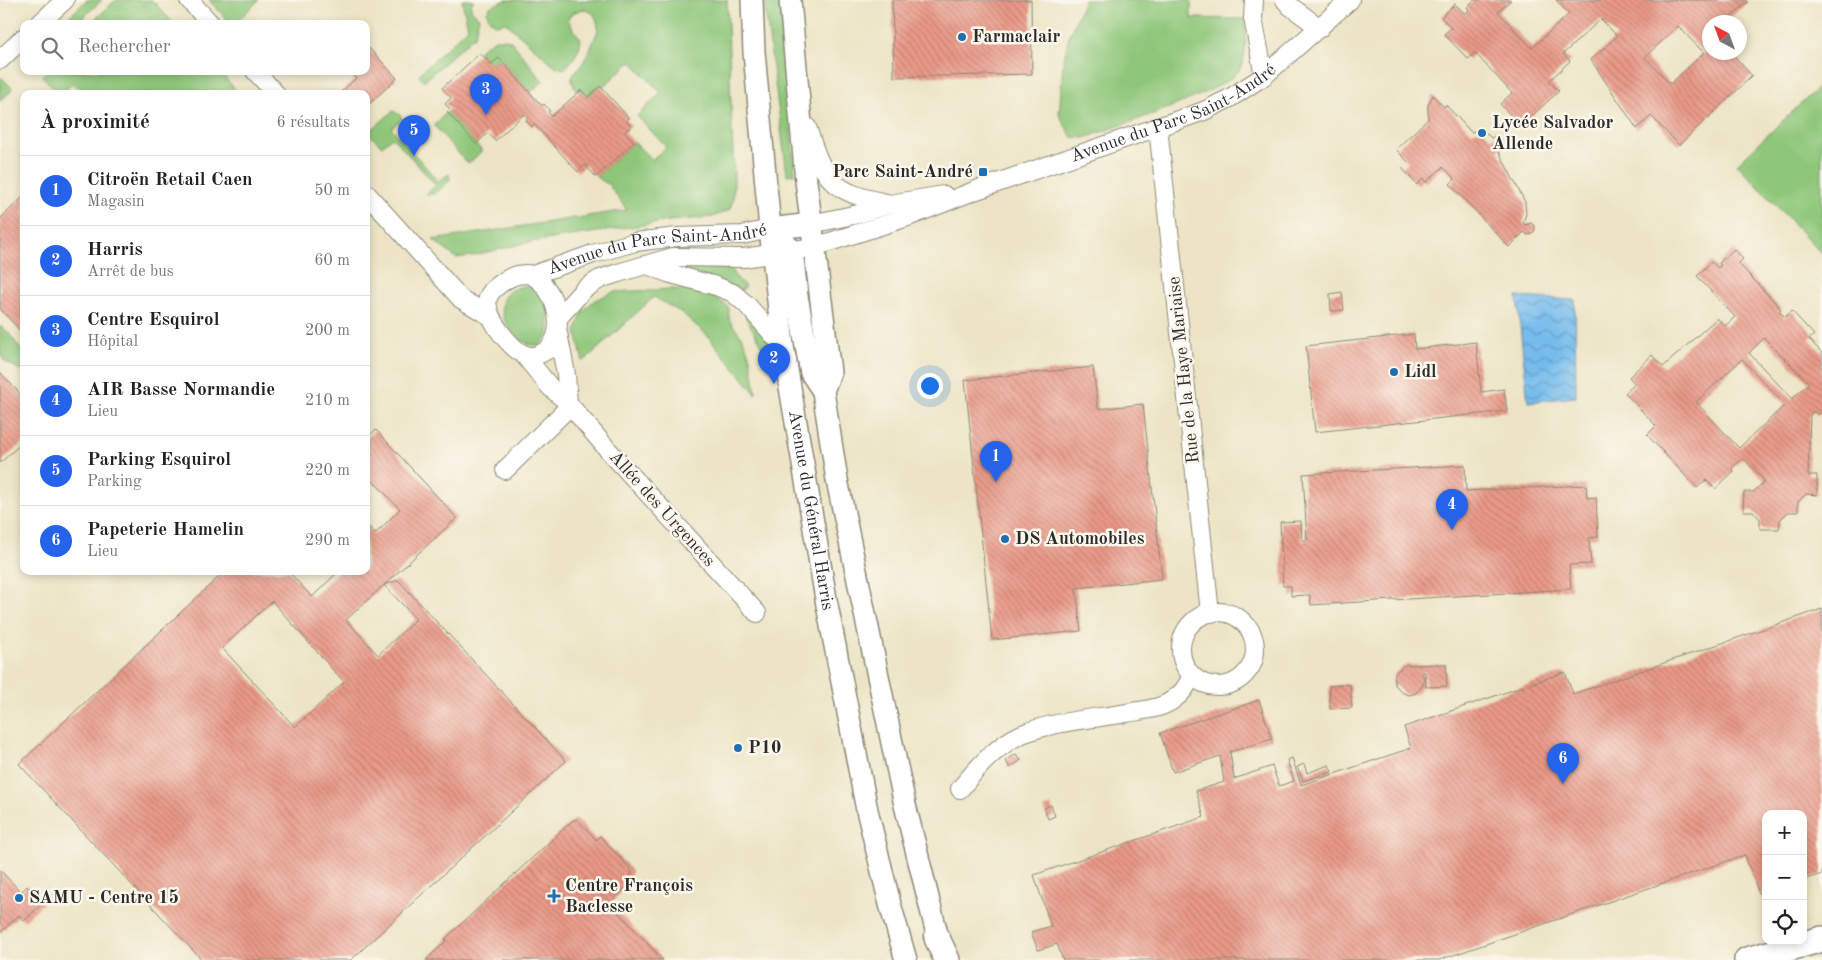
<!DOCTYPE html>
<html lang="fr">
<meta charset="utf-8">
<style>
body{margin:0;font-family:"Old Standard TT",serif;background:#f6f6f6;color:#222}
.controls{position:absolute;right:15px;bottom:15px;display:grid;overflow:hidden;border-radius:10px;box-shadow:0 2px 8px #0003}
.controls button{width:45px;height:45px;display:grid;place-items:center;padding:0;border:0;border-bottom:1px solid #e0e0e0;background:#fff;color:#222;font:25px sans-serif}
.compass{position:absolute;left:1702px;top:15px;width:45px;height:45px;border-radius:50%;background:#fff;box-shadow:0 2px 8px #0003;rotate:319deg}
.you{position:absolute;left:929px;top:385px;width:18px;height:18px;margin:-12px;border:4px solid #fff;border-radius:50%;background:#1a73e8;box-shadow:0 0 0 8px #1a73e833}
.badge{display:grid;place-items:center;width:32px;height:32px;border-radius:50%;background:#2563eb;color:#fff;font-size:16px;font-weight:700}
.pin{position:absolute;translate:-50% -41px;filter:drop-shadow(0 1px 2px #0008)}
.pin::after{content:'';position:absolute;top:26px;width:18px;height:15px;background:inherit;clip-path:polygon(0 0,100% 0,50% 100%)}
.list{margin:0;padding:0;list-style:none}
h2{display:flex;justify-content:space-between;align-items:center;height:65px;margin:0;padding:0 20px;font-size:21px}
h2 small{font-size:16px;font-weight:400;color:#767676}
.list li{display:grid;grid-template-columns:32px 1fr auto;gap:15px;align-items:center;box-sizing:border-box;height:70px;padding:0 20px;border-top:1px solid #e0e0e0}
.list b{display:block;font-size:19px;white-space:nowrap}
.list p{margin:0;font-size:16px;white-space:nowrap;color:#767676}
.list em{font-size:16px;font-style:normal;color:#767676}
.icon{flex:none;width:28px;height:28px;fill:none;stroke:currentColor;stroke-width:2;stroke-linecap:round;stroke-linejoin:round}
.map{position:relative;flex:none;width:1822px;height:960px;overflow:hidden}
.search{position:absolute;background:#fff;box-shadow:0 2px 8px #0003;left:20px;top:20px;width:350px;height:55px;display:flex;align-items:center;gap:12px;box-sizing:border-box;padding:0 18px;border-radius:10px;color:#767676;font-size:19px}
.panel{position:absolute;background:#fff;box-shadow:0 2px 8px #0003;left:20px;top:90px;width:350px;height:485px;border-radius:10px}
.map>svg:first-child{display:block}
.green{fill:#8fc77a;stroke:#5d7952}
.water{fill:url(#water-waves);stroke:#50748c}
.building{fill:url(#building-back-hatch);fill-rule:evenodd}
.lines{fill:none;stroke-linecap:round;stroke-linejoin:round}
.minor-casing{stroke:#8c8878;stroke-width:20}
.major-casing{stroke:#8c8878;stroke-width:24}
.highway-casing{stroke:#8c8878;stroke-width:28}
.minor{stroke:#fff;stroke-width:18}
.major{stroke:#fff;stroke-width:21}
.highway{stroke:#fff;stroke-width:25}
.poi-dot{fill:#1f6fb2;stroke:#fbf7ec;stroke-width:2}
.labels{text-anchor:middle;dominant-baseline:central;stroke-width:5;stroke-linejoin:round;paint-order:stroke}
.poi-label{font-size:18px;font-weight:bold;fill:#2b2b2b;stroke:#fbf7ec;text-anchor:start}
.street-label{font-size:18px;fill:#2b2b2b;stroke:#fbf7ec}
</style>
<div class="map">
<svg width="1822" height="960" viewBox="0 0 1822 960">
<defs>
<pattern id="water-waves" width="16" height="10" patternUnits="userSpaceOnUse" patternTransform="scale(1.25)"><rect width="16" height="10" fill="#75bced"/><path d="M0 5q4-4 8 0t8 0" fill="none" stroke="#6099c0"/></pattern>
<pattern id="building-back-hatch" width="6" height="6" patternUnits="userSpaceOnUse" patternTransform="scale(1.25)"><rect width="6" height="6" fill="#ea9987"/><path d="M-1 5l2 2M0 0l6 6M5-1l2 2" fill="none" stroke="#be7d6f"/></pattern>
</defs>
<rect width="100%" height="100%" fill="#fbf7ec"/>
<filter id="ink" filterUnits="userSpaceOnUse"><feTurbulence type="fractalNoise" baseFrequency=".02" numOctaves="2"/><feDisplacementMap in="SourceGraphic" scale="10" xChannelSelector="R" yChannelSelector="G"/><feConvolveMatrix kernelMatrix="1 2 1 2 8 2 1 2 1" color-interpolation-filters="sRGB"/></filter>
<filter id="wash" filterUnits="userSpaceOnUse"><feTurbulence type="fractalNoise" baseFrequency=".0096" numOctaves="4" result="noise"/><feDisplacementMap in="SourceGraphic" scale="20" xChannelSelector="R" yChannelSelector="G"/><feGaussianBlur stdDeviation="1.12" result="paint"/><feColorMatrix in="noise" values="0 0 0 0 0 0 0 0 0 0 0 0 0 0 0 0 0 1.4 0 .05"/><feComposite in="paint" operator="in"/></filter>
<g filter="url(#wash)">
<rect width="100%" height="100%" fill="#ece4c4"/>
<!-- green -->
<g class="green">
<polygon points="87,0 102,0 76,24 61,24"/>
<polygon points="116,0 152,0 174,24 90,24"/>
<polygon points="209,0 259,0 234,24 231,24"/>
<polygon points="462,0 474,0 471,5 471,10 479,17 475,35 424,81 418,75 468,28"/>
<path d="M506,0H727L734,181L733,201L729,210L713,217L669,221L525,243L472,256L456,258L433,240L627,210L608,184L596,177L634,142L652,160L666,147L637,116L661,93L631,61L602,88L599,86L588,97L581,90L578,91C566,78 574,74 582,64C586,58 598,34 598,28C598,22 596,18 593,13L583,9L572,13L568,19L573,29L581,39C580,51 573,61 564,69L556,67L505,22L498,25C491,22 488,19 487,12L490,7Z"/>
<polygon points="764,0 780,0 795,174 787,175"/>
<path d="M1084,0H1191V18L1245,19C1245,36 1248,53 1240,69C1227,92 1114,127 1085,138L1072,137L1059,115L1063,63L1069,36Z"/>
<polygon points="495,39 505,39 511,41 543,81 531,92 499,58 491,64 478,51"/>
<polygon points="47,71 219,71 235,89 232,94 84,94 73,83 62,94 59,94 42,76"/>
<polygon points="2,78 13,89 0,101 0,79"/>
<polygon points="1822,84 1822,254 1737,164"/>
<polygon points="393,111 400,115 402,119 391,128 438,181 449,174 450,180 435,194 426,194 436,185 392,137 382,146 368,133"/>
<polygon points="447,112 482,151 469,163 466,162 434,125"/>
<polygon points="684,267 732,269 733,274 744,285 744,289 740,290 683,269"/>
<path d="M525,286C530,287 535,288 540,291C548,298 551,327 547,337C545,340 542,343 539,346C509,346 480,291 525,286Z"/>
<path d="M674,289C697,291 711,292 729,308C727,324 734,324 741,336C752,354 753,374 756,394L706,334L682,313L654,297L583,362L576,332L582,312L595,300L613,292Z"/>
<path d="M745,314C759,329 777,347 777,369H769L760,342L746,318Z"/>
<polygon points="0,326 8,332 24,354 22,371 4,361 0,354"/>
</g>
<!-- water -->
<polygon class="water" points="1517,297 1575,300 1576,397 1528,402"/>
<g id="blocks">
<!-- building -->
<g class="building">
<polygon points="892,0 1031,0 1032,74 894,77"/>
<path d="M1474,0H1511L1498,12L1532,48L1569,14L1556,0H1746L1748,2L1725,22L1721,19L1716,22H1710V52H1731L1752,76L1679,145L1651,116L1637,129L1591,60L1617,36L1601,19L1563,54L1570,61L1549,81L1559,91L1521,126L1500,104L1512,93L1475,53L1468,59L1444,34L1451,28L1441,17L1455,4L1465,14L1469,10L1467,7ZM1678,26L1704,53L1670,84L1645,57Z"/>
<polygon points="369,48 397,78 366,107 366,94 339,94 356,78 349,71 366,71 366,51"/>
<polygon points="480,53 491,64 499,58 542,106 544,104 550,111 548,112 552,116 581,90 588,97 600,86 629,118 626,120 631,126 625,132 634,142 596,177 585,165 578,172 534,124 532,127 526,120 528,118 524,114 495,141 488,133 476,144 447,112 450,109 445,104 451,98 442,88"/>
<polygon points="1433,95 1444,107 1446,105 1471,132 1478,130 1484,131 1491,138 1498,135 1505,147 1498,150 1525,202 1526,214 1523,223 1525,225 1531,223 1535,226 1535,230 1532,234 1528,235 1524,232 1509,247 1450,184 1455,179 1443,167 1426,182 1423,179 1417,185 1402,168 1408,162 1396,149 1428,119 1428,105"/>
<polygon points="24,196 24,335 0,309 0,219"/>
<path d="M1734,249L1743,259L1738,263L1781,309L1779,311L1785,317L1792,311L1814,335L1809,339L1822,353V411L1818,415L1814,411L1810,414L1808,475H1817V495L1806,494L1798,502V512H1788L1780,520L1779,529H1760V519L1753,511H1743L1744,492H1753L1763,483V479L1743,458L1732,468L1734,471L1715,489L1706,480L1697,488L1647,435L1656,426L1625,393L1635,384L1629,377L1652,355L1663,367L1717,318L1725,326L1735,317L1697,276L1711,262L1718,268L1721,265L1719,263ZM1764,338L1809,383L1792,399L1749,353ZM1742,359L1785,405L1739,448L1696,402Z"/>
<polygon points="1342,292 1344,310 1331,311 1330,294"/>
<polygon points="1414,334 1415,349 1476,342 1481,392 1504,389 1507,411 1315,432 1306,346"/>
<polygon points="1093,367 1098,409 1143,404 1162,579 1076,588 1081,631 992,640 965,380"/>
<polygon points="0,372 24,398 24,441 0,463 0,422 2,421 0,418"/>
<path d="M376,430L457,518L384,585L398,580L566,761L351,960H202L19,764L225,571H288L312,597L339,571H366V524L375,534L400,509L373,481L366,488V438ZM384,585L416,619L378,655L346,620ZM272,601L344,682L295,727L222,648Z"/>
<polygon points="1465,465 1466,491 1586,485 1587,498 1596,497 1598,537 1589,538 1591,564 1569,565 1571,589 1311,605 1310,595 1291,596 1291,586 1283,586 1280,522 1301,521 1302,540 1307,540 1303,474"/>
<polygon points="1822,609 1822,874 1803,880 1803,814 1766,814 1766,892 1759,894 1745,855 1439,960 1063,960 1057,944 1038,950 1031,932 1051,926 1034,875 1204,817 1196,791 1224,782 1220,756 1173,772 1160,733 1259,700 1272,739 1230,752 1234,779 1272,766 1279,786 1294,781 1287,760 1292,758 1301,785 1411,748 1404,727 1565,672 1573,694"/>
<polygon points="1446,664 1447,686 1426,687 1425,672 1422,672 1424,678 1423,685 1416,693 1409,695 1403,693 1395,685 1394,678 1395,673 1405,665"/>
<polygon points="1350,684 1352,708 1330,709 1329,686"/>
<polygon points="1016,754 1021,760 1010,768 1006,761"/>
<polygon points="1304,764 1307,773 1329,765 1332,772 1303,781 1297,767"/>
<polygon points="1051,805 1055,816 1048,819 1044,808"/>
<polygon points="577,819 596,840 600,836 632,871 629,885 610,903 663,960 426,960 447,940 445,939 573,820"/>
<polygon points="0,870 21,892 27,886 43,903 24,921 19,915 0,933"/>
</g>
</g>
</g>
<g filter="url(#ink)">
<use href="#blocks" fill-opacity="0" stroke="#8c8878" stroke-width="1"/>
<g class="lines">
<defs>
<g id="minor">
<polyline points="189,0 211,24"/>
<polyline points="1254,0 1253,18 1264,76"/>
<polyline points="1285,0 1290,6 1320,28"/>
<polyline points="39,24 65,0"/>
<polyline points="0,60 24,37"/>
<polyline points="255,71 276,94"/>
<path d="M807,127C823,179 832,193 887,203"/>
<polyline points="1158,127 1210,613"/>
<polyline points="366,193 461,299 490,316"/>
<polyline points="811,224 858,214 890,204 944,195"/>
<polyline points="647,265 668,273 716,286 733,293 747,305 783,346"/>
<path d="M528,274C553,282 570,329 547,350C541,354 533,358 526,355C511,351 483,314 488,298C490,291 495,288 500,284C510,277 515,274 528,274Z"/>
<path id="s1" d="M533,275L593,254L635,242L677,237L742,235L770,229"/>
<path id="s2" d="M558,318L584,289L600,279L618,273L673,257L744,258L814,247L908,217L974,191L1204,111L1230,98L1264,76L1350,0"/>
<polyline points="558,333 566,374 568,403"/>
<polyline points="524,355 550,387 568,403 609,451 757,613"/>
<polyline points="505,470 570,406"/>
<circle cx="1218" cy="649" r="37"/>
<path d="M960,789C977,768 997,745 1022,734C1055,721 1092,719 1127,713C1142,710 1162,709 1174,699C1183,693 1188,685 1192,675"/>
</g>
<g id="major">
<path id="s3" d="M752,0L754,52L770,229L783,346L827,605L867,810L890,904L906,960"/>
<polyline points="790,0 806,181 830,372 823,391"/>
<polyline points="770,229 792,250 797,296 811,373 823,391 837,480 905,805 942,954"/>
<polyline points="770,229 811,224"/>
</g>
<g id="highway">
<polyline points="937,938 947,960"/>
<polyline points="1747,960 1822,939"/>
</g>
</defs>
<!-- minor casing -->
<use href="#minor" class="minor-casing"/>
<!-- major casing -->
<use href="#major" class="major-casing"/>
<!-- highway casing -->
<use href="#highway" class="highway-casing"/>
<!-- minor -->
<use href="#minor" class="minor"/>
<!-- major -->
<use href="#major" class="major"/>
<!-- highway -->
<use href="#highway" class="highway"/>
</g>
</g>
<!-- markers -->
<g class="poi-dot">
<circle cx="962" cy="37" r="5"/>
<circle cx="1482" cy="133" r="5"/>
<rect x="978" y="167" width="10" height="10" rx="2.5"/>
<circle cx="1394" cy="372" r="5"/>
<circle cx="1005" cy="539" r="5"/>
<circle cx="738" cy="748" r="5"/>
<path d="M551.5 888.5h5v5h5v5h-5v5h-5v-5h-5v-5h5z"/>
<circle cx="19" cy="898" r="5"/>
</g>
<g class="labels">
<!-- poi labels -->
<g class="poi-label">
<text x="972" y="37">Farmaclair</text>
<text x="1492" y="123">Lycée Salvador<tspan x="1492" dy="21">Allende</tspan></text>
<text x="973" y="172" text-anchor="end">Parc Saint-André</text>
<text x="1404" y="372">Lidl</text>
<text x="1015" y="539">DS Automobiles</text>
<text x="748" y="748">P10</text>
<text x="565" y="886">Centre François<tspan x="565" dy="21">Baclesse</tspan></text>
<text x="29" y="898">SAMU - Centre 15</text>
</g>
<!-- street labels -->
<g class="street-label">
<text stroke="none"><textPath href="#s2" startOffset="660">Avenue du Parc Saint-André</textPath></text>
<text stroke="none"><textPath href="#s1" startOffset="128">Avenue du Parc Saint-André</textPath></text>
<text transform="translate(1184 370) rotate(-96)">Rue de la Haye Mariaise</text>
<text transform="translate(662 509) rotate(48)">Allée des Urgences</text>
<text stroke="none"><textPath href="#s3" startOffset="514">Avenue du Général Harris</textPath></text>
</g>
</g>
</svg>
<div class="controls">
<button>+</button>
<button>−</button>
<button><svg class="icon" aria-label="locate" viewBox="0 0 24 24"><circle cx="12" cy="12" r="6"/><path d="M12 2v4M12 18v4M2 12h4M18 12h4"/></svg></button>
</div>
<svg class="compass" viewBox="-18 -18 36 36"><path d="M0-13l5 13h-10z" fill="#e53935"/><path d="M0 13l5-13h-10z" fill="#767676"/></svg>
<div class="you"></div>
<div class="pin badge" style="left:996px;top:482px">1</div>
<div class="pin badge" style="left:774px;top:384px">2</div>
<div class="pin badge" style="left:486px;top:115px">3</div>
<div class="pin badge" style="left:1452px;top:530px">4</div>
<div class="pin badge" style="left:414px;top:156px">5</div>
<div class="pin badge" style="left:1563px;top:784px">6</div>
<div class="search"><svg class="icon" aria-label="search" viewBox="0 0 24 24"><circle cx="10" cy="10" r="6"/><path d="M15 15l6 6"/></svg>Rechercher</div>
<section class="panel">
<h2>À proximité<small>6 résultats</small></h2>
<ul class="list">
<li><span class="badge">1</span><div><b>Citroën Retail Caen</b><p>Magasin</p></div><em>50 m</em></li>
<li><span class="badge">2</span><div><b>Harris</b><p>Arrêt de bus</p></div><em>60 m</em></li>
<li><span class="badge">3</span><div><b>Centre Esquirol</b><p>Hôpital</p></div><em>200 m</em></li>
<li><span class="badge">4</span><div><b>AIR Basse Normandie</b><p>Lieu</p></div><em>210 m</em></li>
<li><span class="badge">5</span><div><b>Parking Esquirol</b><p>Parking</p></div><em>220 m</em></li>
<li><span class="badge">6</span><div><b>Papeterie Hamelin</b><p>Lieu</p></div><em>290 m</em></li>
</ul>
</section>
</div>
